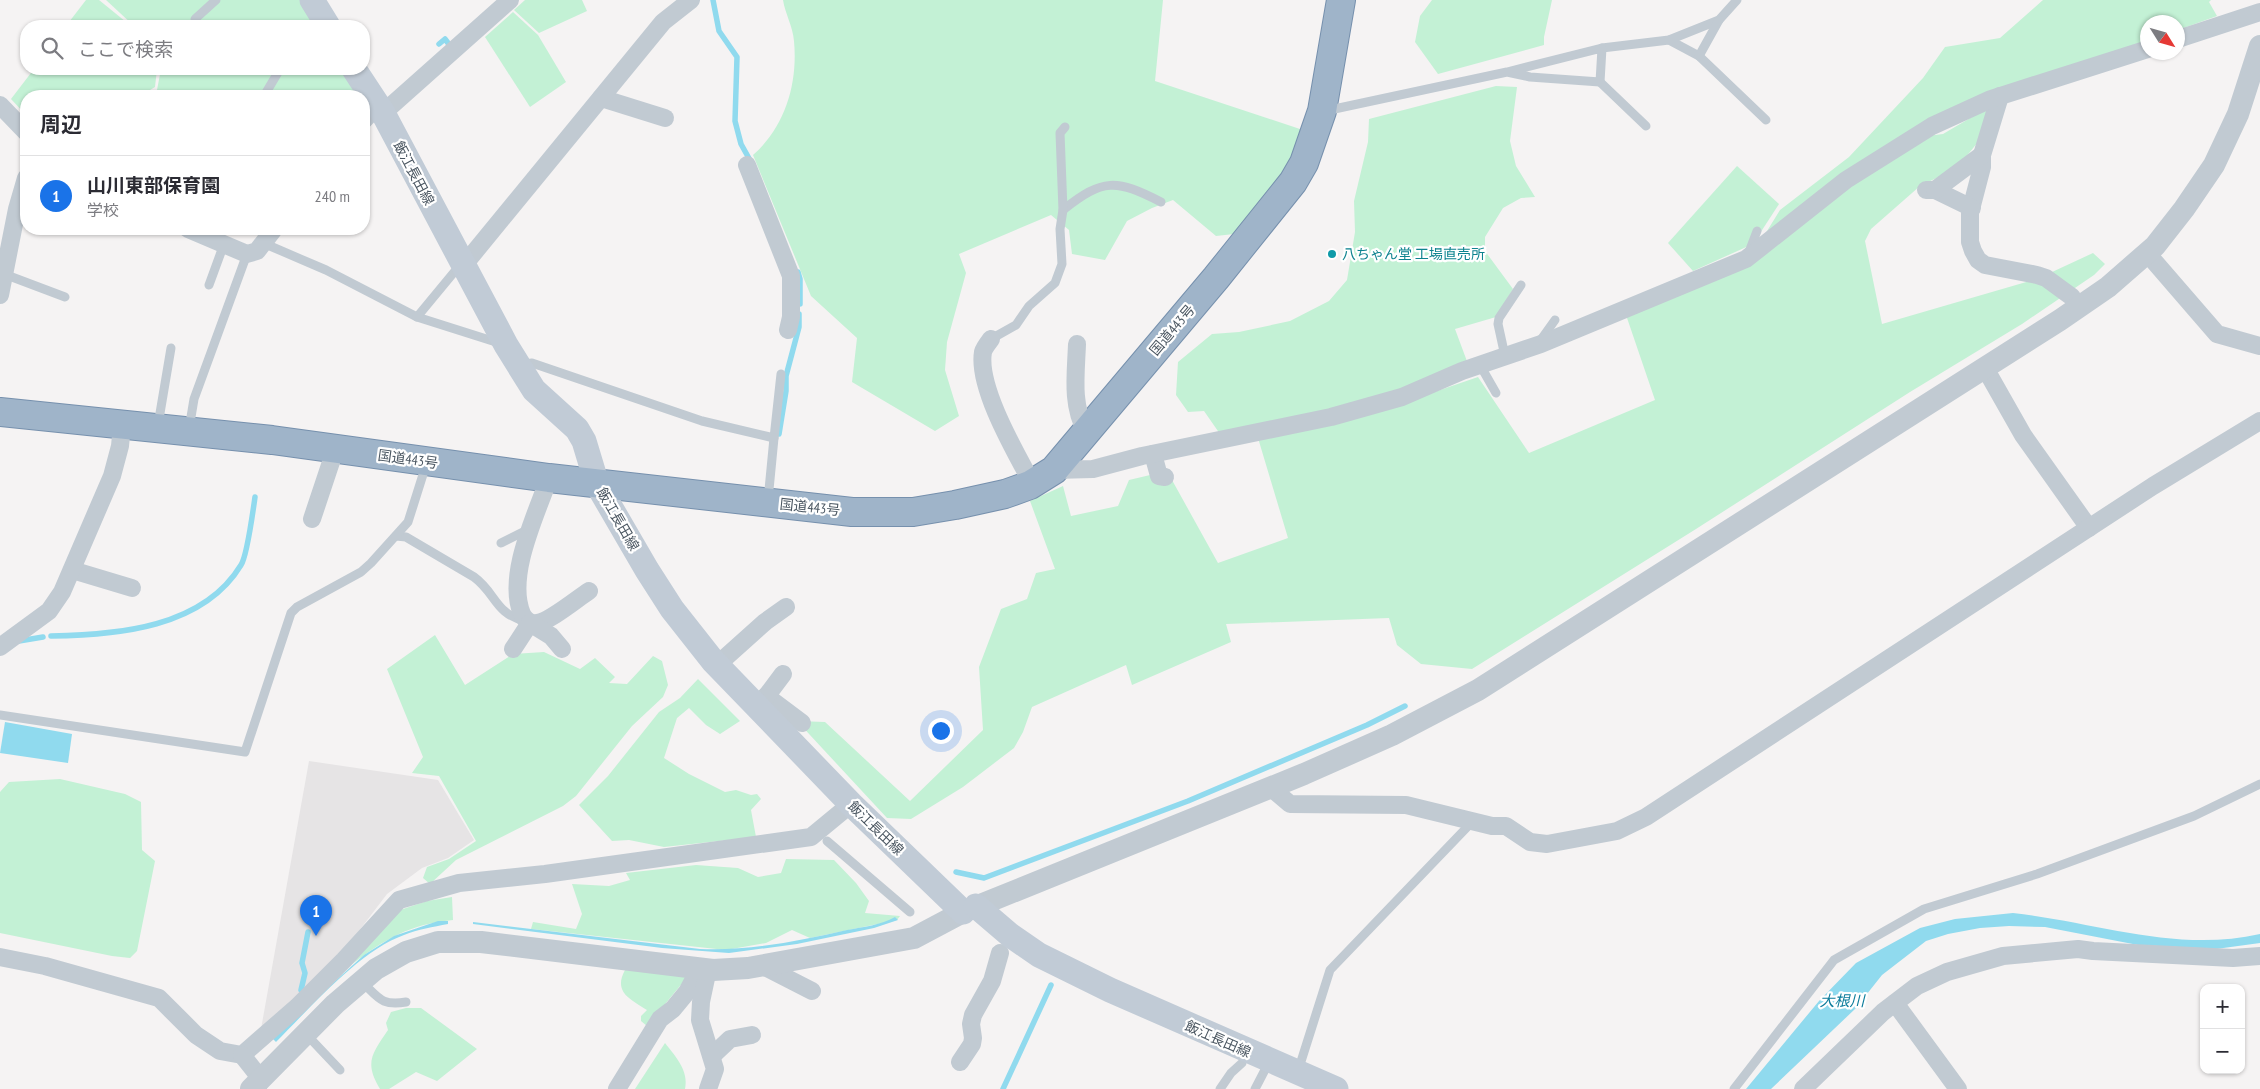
<!DOCTYPE html>
<html lang="ja">
<meta charset="utf-8">
<style>
body{margin:0;font-family:"PT Sans Narrow","Noto Sans JP",sans-serif;background:#f7f7f7;color:#2b2b33}
.controls{position:absolute;right:15px;bottom:15px;display:grid;overflow:hidden;border-radius:10px;box-shadow:0 1px 4px #0004}
.controls button{width:45px;height:45px;display:grid;place-items:center;padding:0;border:0;border-bottom:1px solid #e1e1e2;background:#fff;color:#2b2b33;font:25px sans-serif}
.compass{position:absolute;left:2140px;top:15px;width:45px;height:45px;border-radius:50%;background:#fff;box-shadow:0 1px 4px #0004;rotate:127deg}
.you{position:absolute;left:940px;top:730px;width:18px;height:18px;margin:-12px;border:4px solid #fff;border-radius:50%;background:#1a73e8;box-shadow:0 0 0 8px #1a73e833}
.badge{display:grid;place-items:center;width:32px;height:32px;border-radius:50%;background:#1a73e8;color:#fff;font-size:16px;font-weight:700}
.pin{position:absolute;translate:-50% -41px;filter:drop-shadow(0 1px 2px #0008)}
.pin::after{content:'';position:absolute;top:26px;width:18px;height:15px;background:inherit;clip-path:polygon(0 0,100% 0,50% 100%)}
.list{margin:0;padding:0;list-style:none}
h2{display:flex;justify-content:space-between;align-items:center;height:65px;margin:0;padding:0 20px;font-size:21px}
h2 small{font-size:16px;font-weight:400;color:#7c7c81}
.list li{display:grid;grid-template-columns:32px 1fr auto;gap:15px;align-items:center;box-sizing:border-box;height:80px;padding:0 20px;border-top:1px solid #e1e1e2}
.list b{display:block;font-size:19px;white-space:nowrap}
.list p{margin:0;font-size:16px;white-space:nowrap;color:#7c7c81}
.list em{font-size:16px;font-style:normal;color:#7c7c81}
.icon{flex:none;width:28px;height:28px;fill:none;stroke:currentColor;stroke-width:2;stroke-linecap:round;stroke-linejoin:round}
.map{position:relative;flex:none;width:2260px;height:1089px;overflow:hidden}
.search{position:absolute;background:#fff;box-shadow:0 1px 4px #0004;left:20px;top:20px;width:350px;height:55px;display:flex;align-items:center;gap:12px;box-sizing:border-box;padding:0 18px;border-radius:20px;color:#7c7c81;font-size:19px}
.panel{position:absolute;background:#fff;box-shadow:0 1px 4px #0004;left:20px;top:90px;width:350px;height:145px;border-radius:20px}
.map>svg:first-child{display:block}
.education{fill:#e6e4e5}
.green{fill:#c3f1d5}
.water{fill:#90daee}
.lines{fill:none;stroke-linecap:round;stroke-linejoin:round}
.stream{stroke:#90daee;stroke-width:5.5}
.trunk-casing{stroke:#7690ad;stroke-width:30}
.service{stroke:#c1cad2;stroke-width:9}
.minor{stroke:#c1cad2;stroke-width:18}
.tertiary{stroke:#c1cad2;stroke-width:22}
.secondary{stroke:#c1cbd6;stroke-width:25}
.trunk{stroke:#9fb4c9;stroke-width:28}
.culture-dot{fill:#0f9aa8;stroke:#fff;stroke-width:2}
.labels{text-anchor:middle;dominant-baseline:central;stroke-width:4.5;stroke-linejoin:round;paint-order:stroke}
.street-label{font-size:14px;fill:#4a5661;stroke:#fff}
.culture-label{font-size:14px;fill:#0d838f;stroke:#fff;text-anchor:start}
.water-label{font-size:15px;font-style:italic;fill:#0c7c9b;stroke:#fff}
</style>
<div class="map">
<svg width="2260" height="1089" viewBox="0 0 2260 1089">
<rect width="100%" height="100%" fill="#f5f3f3"/>
<!-- education -->
<polygon class="education" points="309,761 438,780 474,840 448,858 422,868 387,894 323,978 261,1029"/>
<!-- green -->
<g class="green">
<polygon points="86,0 99,0 131,26 66,26"/>
<polygon points="106,0 305,0 322,26 134,26"/>
<polygon points="525,0 582,0 587,11 539,33 514,10"/>
<path d="M783,0H1163L1155,81L1303,130L1286,171L1234,234L1216,236L1173,200L1152,208L1127,221L1105,260L1072,254L1069,230L1051,215L959,254L966,273L947,342L945,370L959,416L935,431L852,382L857,338L811,296L753,155C785,127 798,84 794,41C793,27 785,13 783,0Z"/>
<polygon points="1432,0 1552,0 1544,37 1544,45 1438,74 1415,42 1420,16"/>
<polygon points="2043,0 2211,0 2209,2 2217,16 2178,30 2178,22 2148,22 2147,41 1992,94 1759,244 1780,210 1849,157 1923,78 1945,47 2000,38"/>
<polygon points="513,12 538,35 566,82 530,107 485,37"/>
<polygon points="34,69 157,69 155,87 140,96 26,96 26,115 11,99"/>
<polygon points="161,69 347,69 363,96 147,96 157,90"/>
<polygon points="1496,86 1517,87 1510,141 1516,166 1535,197 1521,198 1503,208 1485,237 1485,251 1513,289 1496,317 1455,329 1468,364 1381,398 1220,434 1204,411 1188,412 1176,395 1178,362 1212,334 1239,332 1290,321 1329,301 1347,280 1355,232 1354,201 1368,142 1369,119"/>
<polygon points="1989,107 1978,142 1957,168 1920,186 1871,229 1865,241 1882,324 2037,279 2093,253 2105,264 2094,275 2022,324 1910,392 1696,529 1472,669 1421,664 1397,645 1389,618 1226,624 1231,642 1132,685 1126,665 1032,707 1023,732 1014,748 963,787 911,819 887,818 797,721 825,722 910,801 983,730 979,667 1001,609 1027,599 1036,573 1055,569 1030,501 1063,486 1071,516 1118,506 1129,480 1167,471 1218,563 1288,538 1258,438 1370,414 1478,377 1529,453 1655,400 1626,315 1758,259 1829,199 1927,136 1943,134"/>
<polygon points="1737,166 1779,204 1753,244 1693,271 1668,243"/>
<polygon points="435,635 465,685 513,654 544,652 580,669 595,658 615,677 609,683 627,684 653,656 662,661 668,685 663,697 632,726 576,796 563,806 456,860 430,884 423,878 427,867 449,859 476,841 439,776 412,773 423,757 387,669"/>
<polygon points="698,679 740,721 720,734 706,725 689,708 677,718 664,758 689,774 725,792 736,790 751,795 757,794 761,799 751,810 756,837 664,847 629,840 612,841 579,805 608,776 659,712 680,698"/>
<polygon points="60,779 125,794 141,802 142,850 155,861 137,951 130,958 112,956 0,933 0,792 9,782"/>
<polygon points="786,859 834,860 856,883 869,901 865,913 900,916 897,920 810,938 792,930 766,943 726,950 531,929 533,922 576,929 582,914 572,884 609,886 630,880 626,873 696,865 738,868 758,877 781,873"/>
<path d="M452,897L453,920C410,924 385,939 351,965L400,910L427,901Z"/>
<path d="M625,970L689,975L647,1026L641,1021V1016L647,1010C630,999 613,992 625,970Z"/>
<path d="M406,1008H421L477,1049L437,1081L416,1072L389,1089H380C364,1062 372,1054 388,1030L386,1023L391,1012Z"/>
<path d="M665,1043C676,1057 689,1071 685,1089H635Z"/>
</g>
<!-- water -->
<g class="water">
<polygon points="5,722 72,734 68,763 0,753"/>
<path d="M2013,913C2096,922 2176,953 2260,934V943L2216,949L2138,945L2045,927L2009,926L1980,928L1948,934L1926,941L1882,975L1855,1009L1771,1089H1746L1819,1001L1856,963L1920,928L1955,919Z"/>
<path d="M895,917L898,920L874,928L797,944L729,953L662,948L473,924V922L700,949C750,951 799,941 847,930C863,927 881,925 895,917Z"/>
<path d="M438,921H448V924C433,927 418,929 404,935C359,951 310,1008 276,1042L272,1038L364,955L394,936Z"/>
</g>
<g class="lines">
<!-- stream -->
<g class="stream">
<polyline points="713,0 719,31 737,57 735,121 741,144 751,162"/>
<polyline points="439,44 445,39 448,43"/>
<polyline points="798,272 800,279 800,304"/>
<polyline points="779,434 786,391 786,376 799,327 799,314"/>
<path d="M51,636C117,635 203,628 241,565C247,556 253,511 255,497"/>
<polyline points="19,641 43,637"/>
<polyline points="956,872 984,878 1188,801 1367,725 1405,706"/>
<polyline points="301,990 305,973 302,963 308,932"/>
<polyline points="1003,1089 1051,985"/>
</g>
<defs>
<polyline id="trunk" points="0,412 272,440 549,478 852,512 913,512 955,505 1005,494 1030,485 1054,470 1216,278 1293,182 1304,163 1322,111 1341,0"/>
</defs>
<!-- trunk casing -->
<use href="#trunk" class="trunk-casing"/>
<!-- service -->
<g class="service">
<polyline points="195,19 216,0"/>
<polyline points="1669,40 1699,56 1766,120"/>
<polyline points="1602,48 1669,40 1719,20 1737,0"/>
<polyline points="1699,56 1719,20"/>
<polyline points="1600,82 1646,126"/>
<polyline points="264,96 280,69"/>
<polyline points="1325,111 1507,72 1602,48 1600,82 1530,77 1507,72"/>
<path d="M1063,210C1103,178 1116,179 1161,202"/>
<polyline points="263,243 326,270 417,317 499,343"/>
<polyline points="1749,252 1757,231"/>
<polyline points="4,274 65,297"/>
<polyline points="209,285 224,244"/>
<polyline points="417,317 460,265"/>
<polyline points="991,339 1016,325 1029,306 1055,283 1062,264 1060,229 1063,210 1060,133 1065,127"/>
<polyline points="1540,341 1555,320"/>
<polyline points="1505,356 1498,324 1499,318 1521,285"/>
<polyline points="521,365 532,363 702,421 774,438 781,374"/>
<polyline points="1480,365 1496,393"/>
<polyline points="158,425 171,348"/>
<polyline points="189,429 194,399 247,254"/>
<polyline points="768,500 774,438"/>
<path d="M396,536L406,537L474,577C496,593 495,614 525,621"/>
<polyline points="501,543 529,529"/>
<polyline points="0,715 245,752 291,613 297,607 361,572 371,563 408,522 426,465"/>
<polyline points="827,841 910,912"/>
<path d="M362,982C379,998 381,1006 406,1002"/>
<polyline points="306,1034 340,1070"/>
<polyline points="1298,1071 1330,970 1473,821"/>
<polyline points="1220,1089 1231,1073 1242,1063"/>
<polyline points="1255,1089 1269,1062"/>
<polyline points="1734,1089 1834,960 1924,909 2037,874 2194,816 2260,784"/>
</g>
<!-- minor -->
<g class="minor">
<polyline points="2178,39 2260,12"/>
<polyline points="2000,96 1982,155 1982,167 1970,213 1970,242 1973,251 1978,260 1985,265 2037,275 2046,278 2072,297"/>
<polyline points="601,98 665,118"/>
<polyline points="0,105 26,132"/>
<polyline points="383,113 510,0"/>
<polyline points="364,120 377,106"/>
<polyline points="747,165 791,276 791,317 788,330"/>
<polyline points="1926,190 1935,190 1972,208"/>
<polyline points="1935,190 1982,155"/>
<polyline points="188,229 247,254 257,251 274,229"/>
<polyline points="2147,253 2217,334 2260,346"/>
<polyline points="463,266 663,22 691,0"/>
<polyline points="0,295 17,209 26,178"/>
<path d="M991,339C988,343 984,348 983,352C977,387 1016,453 1032,483"/>
<path d="M1077,344C1076,373 1071,405 1086,431"/>
<polyline points="1985,368 2023,435 2089,528"/>
<polyline points="1153,454 1159,476 1165,477"/>
<polyline points="1054,470 1093,469 1142,456 1331,417 1402,397 1462,371 1541,344 1746,259 1846,180 1932,126 1991,99 2148,49"/>
<path d="M549,478C536,515 506,576 522,614C525,620 530,624 537,623C549,622 578,598 589,591"/>
<polyline points="312,519 335,450"/>
<polyline points="72,570 132,588"/>
<polyline points="0,647 49,611 62,592 112,476 120,446 122,425"/>
<polyline points="513,649 530,623 551,636 562,649"/>
<polyline points="717,665 765,622 786,607"/>
<polyline points="766,696 802,723"/>
<polyline points="759,706 783,674"/>
<polyline points="1270,787 1290,804 1406,805 1492,826 1506,826 1530,842 1547,844 1617,831 1646,817 2153,486 2260,421"/>
<polyline points="0,957 45,966 159,998 196,1035 220,1051 242,1055 297,1007 344,960 399,900 459,883 545,874 811,837 851,804"/>
<polyline points="763,966 812,991"/>
<polyline points="1895,1003 1958,1089"/>
<polyline points="242,1055 261,1079 257,1089"/>
<polyline points="712,1056 730,1039 752,1035"/>
<polyline points="960,1062 972,1044 973,1038 971,1024 973,1015 992,981 1000,953"/>
<polyline points="617,1089 660,1019 673,1009 687,992 700,968"/>
<polyline points="708,1089 715,1069 700,1020 701,1002 708,969"/>
<polyline points="1803,1089 1883,1012 1917,986 1947,972 2003,956 2078,949 2093,951 2233,958 2260,956"/>
</g>
<!-- tertiary -->
<polyline class="tertiary" points="251,1089 335,1004 376,969 406,952 438,942 481,942 713,970 748,968 914,938 963,912 1304,774 1392,735 1478,690 2060,320 2108,287 2155,246 2184,209 2214,165 2238,114 2260,46"/>
<!-- secondary -->
<g class="secondary">
<polyline points="312,0 328,26"/>
<polyline points="354,69 383,113 506,345 534,390 577,429 584,441 597,484 647,570 672,609 713,661 851,804 963,912"/>
<polyline points="976,906 1010,935 1039,955 1110,990 1336,1089"/>
</g>
<!-- trunk -->
<use href="#trunk" class="trunk"/>
</g>
<!-- markers -->
<circle class="culture-dot" cx="1332" cy="254" r="5"/>
<g class="labels">
<!-- street labels -->
<g class="street-label">
<text transform="translate(414 173) rotate(62)">飯江長田線</text>
<text transform="translate(1172 330) rotate(-50)">国道443号</text>
<text transform="translate(408 459) rotate(8)">国道443号</text>
<text transform="translate(810 507) rotate(6)">国道443号</text>
<text transform="translate(618 519) rotate(60)">飯江長田線</text>
<text transform="translate(876 828) rotate(44)">飯江長田線</text>
<text transform="translate(1218 1039) rotate(24)">飯江長田線</text>
</g>
<!-- culture labels -->
<g class="culture-label">
<text x="1342" y="254">八ちゃん堂 工場直売所</text>
</g>
<!-- water labels -->
<g class="water-label">
<text x="1842" y="1000">大根川</text>
</g>
</g>
</svg>
<div class="controls">
<button>+</button>
<button>−</button>
</div>
<svg class="compass" viewBox="-18 -18 36 36"><path d="M0-13l5 13h-10z" fill="#e53935"/><path d="M0 13l5-13h-10z" fill="#7c7c81"/></svg>
<div class="you"></div>
<div class="pin badge" style="left:316px;top:936px">1</div>
<div class="search"><svg class="icon" aria-label="search" viewBox="0 0 24 24"><circle cx="10" cy="10" r="6"/><path d="M15 15l6 6"/></svg>ここで検索</div>
<section class="panel">
<h2>周辺<small></small></h2>
<ul class="list">
<li><span class="badge">1</span><div><b>山川東部保育園</b><p>学校</p></div><em>240 m</em></li>
</ul>
</section>
</div>
